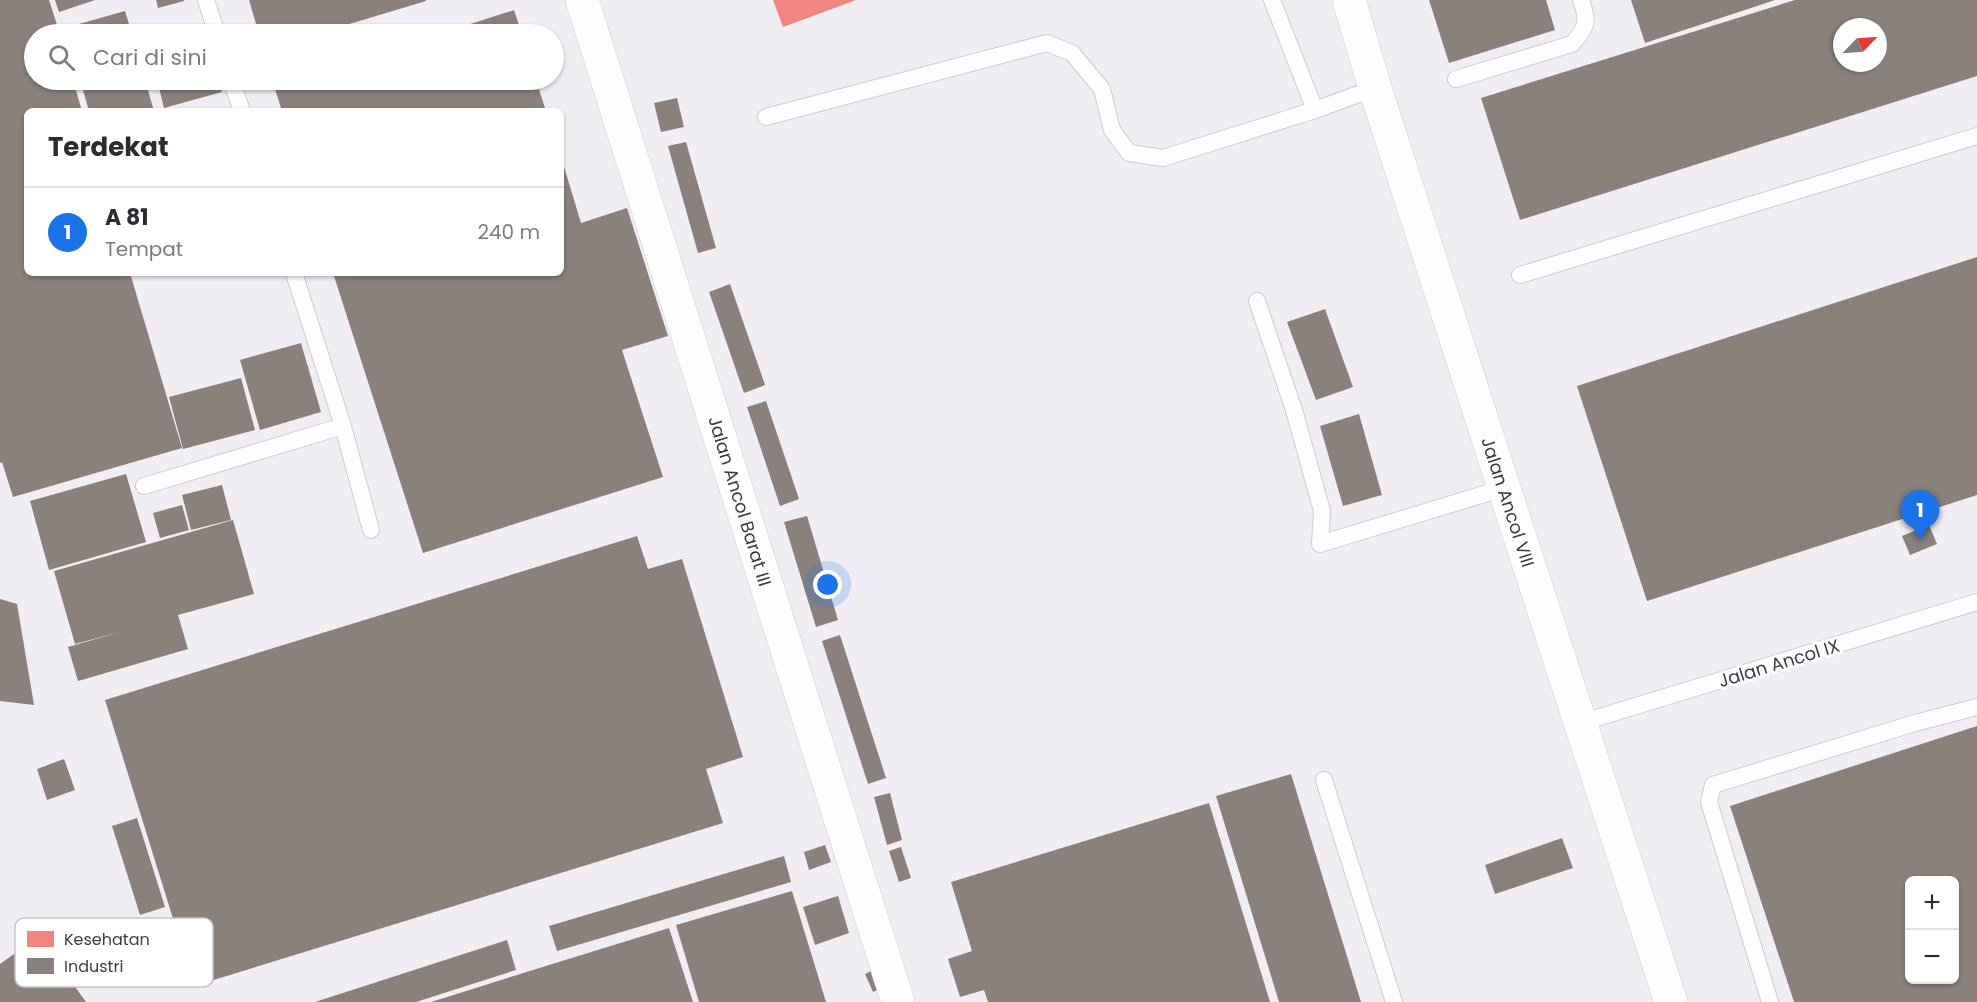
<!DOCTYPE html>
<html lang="id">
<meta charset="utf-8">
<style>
body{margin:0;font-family:Poppins,sans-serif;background:#f2f2f3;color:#2b2b33}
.controls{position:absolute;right:18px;bottom:18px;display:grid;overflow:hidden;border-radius:9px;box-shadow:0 2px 4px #0004}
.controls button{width:54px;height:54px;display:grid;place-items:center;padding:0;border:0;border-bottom:2px solid #e1e1e2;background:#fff;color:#2b2b33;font:30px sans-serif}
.compass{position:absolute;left:1833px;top:18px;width:54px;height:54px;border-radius:50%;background:#fff;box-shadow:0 2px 4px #0004;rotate:65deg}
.you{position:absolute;left:828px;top:585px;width:21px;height:21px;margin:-15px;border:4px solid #fff;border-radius:50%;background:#1a73e8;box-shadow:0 0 0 9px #1a73e833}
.badge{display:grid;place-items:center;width:39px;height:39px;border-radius:50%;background:#1a73e8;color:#fff;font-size:20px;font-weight:700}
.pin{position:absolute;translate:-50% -50px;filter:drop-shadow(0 2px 3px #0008)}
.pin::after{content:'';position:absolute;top:32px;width:21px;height:18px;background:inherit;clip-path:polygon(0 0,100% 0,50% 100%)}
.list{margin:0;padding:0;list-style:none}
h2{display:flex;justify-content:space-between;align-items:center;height:78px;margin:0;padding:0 24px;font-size:26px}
h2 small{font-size:20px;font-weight:400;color:#7c7c81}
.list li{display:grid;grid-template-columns:39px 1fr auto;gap:18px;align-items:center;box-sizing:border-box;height:90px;padding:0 24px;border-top:2px solid #e1e1e2}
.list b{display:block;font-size:22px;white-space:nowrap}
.list p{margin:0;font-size:20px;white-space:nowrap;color:#7c7c81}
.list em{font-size:20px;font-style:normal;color:#7c7c81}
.icon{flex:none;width:33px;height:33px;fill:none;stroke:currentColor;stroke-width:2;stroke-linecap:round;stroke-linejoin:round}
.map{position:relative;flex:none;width:1977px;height:1002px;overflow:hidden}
.search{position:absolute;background:#fff;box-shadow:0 2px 4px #0004;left:24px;top:24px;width:540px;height:66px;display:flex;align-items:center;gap:15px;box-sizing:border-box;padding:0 21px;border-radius:33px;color:#7c7c81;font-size:22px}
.panel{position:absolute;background:#fff;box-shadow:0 2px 4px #0004;left:24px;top:108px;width:540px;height:168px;border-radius:9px}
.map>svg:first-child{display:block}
.built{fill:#f0eef3;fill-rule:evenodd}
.health{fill:#f28482}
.industry{fill:#8a817c;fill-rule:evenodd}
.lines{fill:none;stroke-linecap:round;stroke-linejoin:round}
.lane-casing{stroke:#ceccd2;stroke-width:18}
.street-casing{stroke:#ceccd2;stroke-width:34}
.secondary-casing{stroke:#ceccd2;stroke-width:34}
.lane{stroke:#fefefe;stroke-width:16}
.street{stroke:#fefefe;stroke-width:33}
.secondary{stroke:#fefefe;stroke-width:33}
.labels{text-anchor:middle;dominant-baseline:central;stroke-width:6;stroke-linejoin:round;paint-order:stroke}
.street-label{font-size:18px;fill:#403a48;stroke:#fff}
.key{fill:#fff;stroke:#c6c4c8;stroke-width:1.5}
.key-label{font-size:16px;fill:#403a48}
</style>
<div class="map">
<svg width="1977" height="1002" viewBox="0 0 1977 1002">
<rect width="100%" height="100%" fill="#fbfbfb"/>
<!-- built -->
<path class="built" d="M0,0H1977V1002H0ZM1842,27H1878V63H1842ZM34,34H554V80H34ZM27,111H561V273H27ZM1910,880H1954V980H1910Z"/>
<!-- health -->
<polygon class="health" points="773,0 856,0 783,27"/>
<!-- industry -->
<g class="industry">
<polygon points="0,0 49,0 60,34 34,34 34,80 73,80 82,111 27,111 27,273 130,273 182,448 13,497 2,462 0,463"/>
<polygon points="55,0 95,0 59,12"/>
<polygon points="156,0 184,0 184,1 158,8"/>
<polygon points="249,0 426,0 426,1 316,34 259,34"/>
<polygon points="1429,0 1546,0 1555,30 1449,63"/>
<polygon points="1631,0 1775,0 1645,43"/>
<path d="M1795,0H1977V76L1520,220L1481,98ZM1842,27H1878V63H1842Z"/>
<polygon points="514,10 522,34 439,34"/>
<polygon points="125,11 132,34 66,34 65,28"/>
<polygon points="80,80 145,80 154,111 89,111"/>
<polygon points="157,80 218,80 222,92 164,108"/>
<polygon points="295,80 536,80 546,111 282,111 274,86"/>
<polygon points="677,98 684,127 661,132 654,103"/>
<polygon points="686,142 716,248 698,253 668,146"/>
<polygon points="562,160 581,223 627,208 668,336 622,350 663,477 423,553 333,273 561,273"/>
<polygon points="1977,257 1977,495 1647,601 1577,386"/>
<polygon points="730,284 765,385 744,393 709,292"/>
<polygon points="1325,309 1353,387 1316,400 1287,322"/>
<polygon points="301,343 321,412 260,430 240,360"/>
<polygon points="241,378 255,430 183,449 169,397"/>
<polygon points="766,401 799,499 780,506 747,407"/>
<polygon points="1359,414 1382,495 1343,506 1320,426"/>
<polygon points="126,474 146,542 49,570 30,501"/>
<polygon points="222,485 231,520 191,530 182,495"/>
<polygon points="182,505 189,530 160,538 153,513"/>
<polygon points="807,516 838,620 816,627 784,522"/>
<polygon points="233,520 254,594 178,615 188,649 78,681 68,647 120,632 75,644 54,571"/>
<polygon points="1929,525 1937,544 1910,555 1902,536"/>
<polygon points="637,536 648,569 682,559 743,757 706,769 723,823 194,986 105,700"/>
<polygon points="0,599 17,604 34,705 0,701"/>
<polygon points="840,635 886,778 868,784 822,641"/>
<path d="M1977,726V1002H1794L1730,806ZM1910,880H1954V980H1910Z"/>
<polygon points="64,759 75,790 47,800 37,769"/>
<polygon points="1291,774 1361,1002 1279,1002 1216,796"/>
<polygon points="890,793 902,840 887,845 874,797"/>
<polygon points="1209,803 1270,1002 988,1002 984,990 960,997 948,959 972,951 951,882"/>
<polygon points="137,818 165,907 140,915 112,826"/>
<polygon points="1562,838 1573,868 1495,894 1485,865"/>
<polygon points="825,845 831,862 809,870 804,852"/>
<polygon points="901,847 911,878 899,882 889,851"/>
<polygon points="784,856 791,882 557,951 549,926"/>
<polygon points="792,891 826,1002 699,1002 676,925"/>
<polygon points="838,896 849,933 815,945 803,907"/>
<polygon points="669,928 693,1002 431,1002 549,965"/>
<polygon points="39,936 86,1002 0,1002 0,964"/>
<polygon points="507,940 516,970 416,1002 315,1002"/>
<polygon points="880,967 889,985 873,992 865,974"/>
</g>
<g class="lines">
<defs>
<g id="lane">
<polyline points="206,0 217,34"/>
<polyline points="1272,0 1315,110"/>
<path d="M1456,79L1572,44C1587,27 1589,22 1581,0"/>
<polyline points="231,80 242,111"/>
<polyline points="766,117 1047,43 1072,53 1102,89 1112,130 1129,153 1163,158 1315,110 1375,88"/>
<polyline points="294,273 343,426 371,530"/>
<polyline points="1520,275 1977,136"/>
<polyline points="1257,301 1294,410 1322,511 1320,544 1504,488"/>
<polyline points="144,486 343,426"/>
<polyline points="1580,723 1977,602"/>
<polyline points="1324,780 1394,1002"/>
<polyline points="1770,1002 1709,802 1713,785 1915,723 1977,707"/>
</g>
<polyline id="street" points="582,0 898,1002"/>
<polyline id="secondary" points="1349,0 1375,88 1504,488 1671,1002"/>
</defs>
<!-- lane casing -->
<use href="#lane" class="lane-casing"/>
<!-- street casing -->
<use href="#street" class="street-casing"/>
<!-- secondary casing -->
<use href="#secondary" class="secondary-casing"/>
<!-- lane -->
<use href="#lane" class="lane"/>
<!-- street -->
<use href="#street" class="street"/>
<!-- secondary -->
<use href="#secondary" class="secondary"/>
</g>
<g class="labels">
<!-- street labels -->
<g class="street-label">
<text transform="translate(740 501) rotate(73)">Jalan Ancol Barat III</text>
<text transform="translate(1508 502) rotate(72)">Jalan Ancol VIII</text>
<text transform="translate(1779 663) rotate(-17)">Jalan Ancol IX</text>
</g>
</g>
<!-- legend -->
<rect x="15" y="918" width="198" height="69" rx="9" class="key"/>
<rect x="27" y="931" width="27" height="16" fill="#f28482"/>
<rect x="27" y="958" width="27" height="16" fill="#8a817c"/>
<g class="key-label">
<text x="64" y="945">Kesehatan</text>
<text x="64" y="972">Industri</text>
</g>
</svg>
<div class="controls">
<button>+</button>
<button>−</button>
</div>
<svg class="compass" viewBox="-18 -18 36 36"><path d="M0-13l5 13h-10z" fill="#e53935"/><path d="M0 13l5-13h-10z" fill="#7c7c81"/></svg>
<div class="you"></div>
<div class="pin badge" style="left:1920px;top:540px">1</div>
<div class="search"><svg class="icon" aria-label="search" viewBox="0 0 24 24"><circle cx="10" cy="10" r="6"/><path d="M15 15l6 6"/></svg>Cari di sini</div>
<section class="panel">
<h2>Terdekat<small></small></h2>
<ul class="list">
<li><span class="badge">1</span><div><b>A 81</b><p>Tempat</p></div><em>240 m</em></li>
</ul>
</section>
</div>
